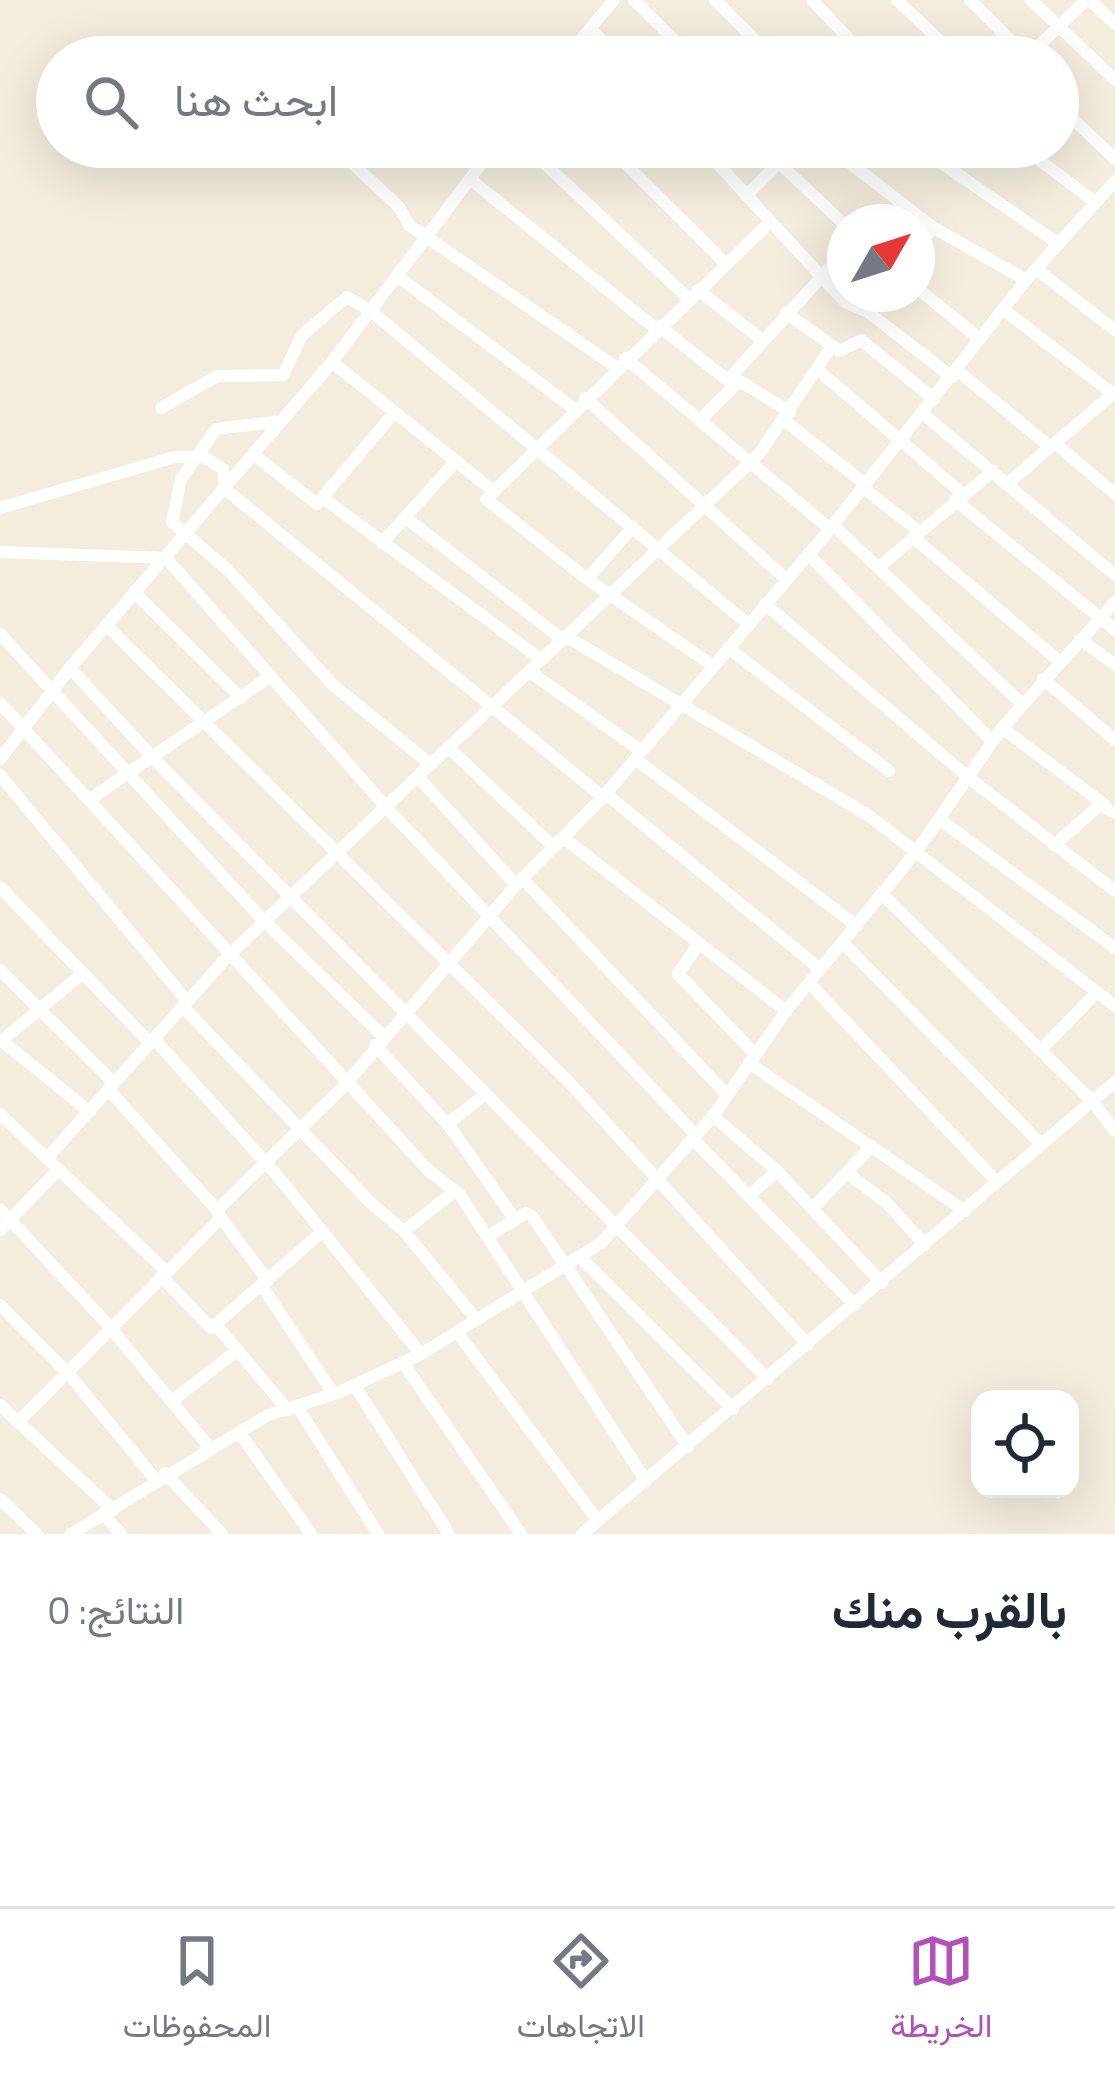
<!DOCTYPE html>
<html lang="ar">
<meta charset="utf-8">
<style>
body{margin:0;font-family:"Titillium Web",Vazirmatn,sans-serif;background:#f2f2f3;color:#1f2937;direction:rtl}
.controls{position:absolute;right:36px;bottom:36px;display:grid;overflow:hidden;border-radius:24px;box-shadow:0 12px 48px #0002}
.controls button{width:108px;height:108px;display:grid;place-items:center;padding:0;border:0;border-bottom:3px solid #e0e1e3;background:#fff;color:#1f2937;font:60px sans-serif}
.compass{position:absolute;left:827px;top:204px;width:108px;height:108px;border-radius:50%;background:#fff;box-shadow:0 12px 48px #0002;rotate:51deg}
.list{margin:0;padding:0;list-style:none}
h2{display:flex;justify-content:space-between;align-items:center;height:156px;margin:0;padding:0 48px;font-size:51px}
h2 small{font-size:39px;font-weight:400;color:#747a83}
.icon{flex:none;width:66px;height:66px;fill:none;stroke:currentColor;stroke-width:2;stroke-linecap:round;stroke-linejoin:round}
.map{position:relative;flex:none;width:1115px;height:1534px;overflow:hidden;direction:ltr}
.search{position:absolute;background:#fff;box-shadow:0 12px 48px #0002;left:36px;right:36px;top:36px;height:132px;display:flex;align-items:center;gap:30px;box-sizing:border-box;padding:0 42px;border-radius:66px;color:#747a83;font-size:45px}
.sheet{height:372px;background:#fff}
nav{display:flex;justify-content:space-around;align-items:center;box-sizing:border-box;height:168px;border-top:3px solid #e0e1e3;background:#fff;font-size:33px;color:#747a83}
nav a{display:grid;justify-items:center;gap:6px}
nav .on{color:#b351b9}
.map>svg:first-child{display:block}
.lines{fill:none;stroke-linecap:round;stroke-linejoin:round}
.minor{stroke:#fff;stroke-width:12}
</style>
<div class="map">
<svg width="1115" height="1534" viewBox="0 0 1115 1534">
<rect width="100%" height="100%" fill="#f4eddd"/>
<g class="lines">
<!-- minor -->
<g class="minor">
<polyline points="634,0 691,57"/>
<polyline points="715,0 772,57"/>
<polyline points="812,0 866,57"/>
<polyline points="897,0 957,57"/>
<polyline points="970,0 1027,57"/>
<polyline points="1031,0 1115,80"/>
<polyline points="1090,0 1115,24"/>
<polyline points="590,28 618,57"/>
<polyline points="214,56 215,57"/>
<polyline points="566,57 614,0"/>
<polyline points="1027,57 1086,0"/>
<polyline points="1058,105 1115,159"/>
<polyline points="335,147 399,207 409,225 616,367"/>
<polyline points="527,147 689,299"/>
<polyline points="609,147 726,264"/>
<polyline points="702,147 845,302 868,312 952,377"/>
<polyline points="829,147 934,228 1026,280"/>
<polyline points="918,147 1059,244"/>
<polyline points="1022,147 1095,202"/>
<polyline points="779,163 845,225"/>
<polyline points="470,179 656,329"/>
<polyline points="746,196 795,147"/>
<polyline points="917,244 934,228"/>
<polyline points="1036,269 1115,330"/>
<polyline points="400,278 574,409"/>
<polyline points="917,288 980,339"/>
<polyline points="698,290 761,339"/>
<polyline points="1003,309 1113,394"/>
<polyline points="786,313 840,351 861,340 934,399"/>
<polyline points="659,326 726,379 741,382 790,412"/>
<polyline points="625,358 830,529"/>
<polyline points="332,362 492,490"/>
<polyline points="818,370 963,494"/>
<polyline points="957,370 1050,447"/>
<polyline points="728,380 845,251"/>
<polyline points="585,398 787,580"/>
<polyline points="161,408 217,376 283,375 302,335 347,297 372,312 748,624"/>
<polyline points="923,414 1115,575"/>
<polyline points="700,420 739,381"/>
<polyline points="282,421 216,429 181,479 172,522 229,571 332,684 431,765"/>
<polyline points="785,421 865,484"/>
<polyline points="1055,443 1115,494"/>
<polyline points="254,455 317,504 393,414"/>
<polyline points="1008,483 1115,392"/>
<polyline points="862,487 920,532"/>
<polyline points="323,498 542,660"/>
<polyline points="955,500 1115,630"/>
<polyline points="0,508 175,457 204,457 223,469 225,489 603,797"/>
<polyline points="405,517 563,640"/>
<polyline points="833,525 1022,704"/>
<polyline points="914,538 1059,661"/>
<polyline points="382,543 456,461"/>
<polyline points="0,552 166,558 386,807 696,1135"/>
<polyline points="808,554 992,741"/>
<polyline points="880,566 993,471"/>
<polyline points="587,579 633,527"/>
<polyline points="134,592 241,698"/>
<polyline points="765,604 968,777 1115,891"/>
<polyline points="106,625 568,1081 808,1345"/>
<polyline points="0,634 264,921 383,1036"/>
<polyline points="567,637 868,815 1115,1006"/>
<polyline points="1080,639 1115,665"/>
<polyline points="728,648 889,771"/>
<polyline points="712,665 587,579 486,499 769,223"/>
<polyline points="70,668 153,758 768,1379"/>
<polyline points="530,672 641,751"/>
<polyline points="1043,679 1115,740"/>
<polyline points="0,703 428,1170 460,1195 646,1481"/>
<polyline points="1002,728 1105,805"/>
<polyline points="449,748 554,847"/>
<polyline points="0,759 70,668 332,362 494,147"/>
<polyline points="635,759 857,926"/>
<polyline points="0,775 187,1001"/>
<polyline points="418,777 516,885"/>
<polyline points="606,794 820,969"/>
<polyline points="90,799 271,676"/>
<polyline points="939,819 1115,948"/>
<polyline points="564,838 786,1011"/>
<polyline points="1054,845 1100,805 1115,813"/>
<polyline points="522,878 727,1095"/>
<polyline points="0,887 149,1042"/>
<polyline points="882,894 1092,1101 1115,1131"/>
<polyline points="843,943 1041,1144"/>
<polyline points="698,945 678,974 755,1054"/>
<polyline points="0,970 114,1083"/>
<polyline points="809,983 997,1182"/>
<polyline points="183,1007 372,1204 404,1231 476,1319"/>
<polyline points="153,1038 276,1174 421,1354"/>
<polyline points="2,1041 90,1112"/>
<polyline points="0,1042 82,974"/>
<polyline points="375,1045 450,1127 515,1220"/>
<polyline points="1041,1050 1097,992"/>
<polyline points="749,1063 965,1211"/>
<polyline points="108,1089 217,1210"/>
<polyline points="0,1114 166,1271"/>
<polyline points="713,1116 777,1171 882,1283"/>
<polyline points="447,1124 486,1094"/>
<polyline points="693,1139 855,1305"/>
<polyline points="47,1158 230,954 759,454 832,346"/>
<polyline points="848,1174 886,1202 925,1245"/>
<polyline points="749,1196 777,1171"/>
<polyline points="813,1208 872,1146"/>
<polyline points="0,1209 109,1326 210,1448"/>
<polyline points="221,1218 268,1281"/>
<polyline points="0,1230 59,1169"/>
<polyline points="404,1231 455,1191"/>
<polyline points="490,1235 526,1213 532,1216 688,1447"/>
<polyline points="581,1258 733,1409"/>
<polyline points="161,1276 211,1328 322,1232"/>
<polyline points="262,1286 333,1393"/>
<polyline points="0,1305 68,1373 155,1479"/>
<polyline points="215,1324 288,1410"/>
<polyline points="457,1332 598,1521"/>
<polyline points="403,1363 521,1534"/>
<polyline points="355,1386 449,1534"/>
<polyline points="173,1400 238,1350"/>
<polyline points="0,1405 113,1510"/>
<polyline points="297,1406 378,1534"/>
<polyline points="19,1421 221,1218 217,1210 344,1086 516,885 603,797 830,529 1026,280 1115,181"/>
<polyline points="239,1432 311,1534"/>
<polyline points="165,1473 222,1534"/>
<polyline points="0,1499 37,1534"/>
<polyline points="104,1515 121,1534"/>
<polyline points="71,1534 268,1415 340,1392 421,1354 601,1243 713,1116 786,1011 916,852 1002,728 1115,602"/>
<polyline points="582,1534 1115,1082"/>
</g>
</g>
</svg>
<div class="controls">
<button><svg class="icon" aria-label="locate" viewBox="0 0 24 24"><circle cx="12" cy="12" r="6"/><path d="M12 2v4M12 18v4M2 12h4M18 12h4"/></svg></button>
</div>
<svg class="compass" viewBox="-18 -18 36 36"><path d="M0-13l5 13h-10z" fill="#e53935"/><path d="M0 13l5-13h-10z" fill="#747a83"/></svg>
<div class="search"><svg class="icon" aria-label="search" viewBox="0 0 24 24"><circle cx="10" cy="10" r="6"/><path d="M15 15l6 6"/></svg>ابحث هنا</div>
</div>
<section class="sheet">
<h2>بالقرب منك<small>النتائج: 0</small></h2>
<ul class="list">
</ul>
</section>
<nav>
<a class="on"><svg class="icon" aria-label="map" viewBox="0 0 24 24"><path d="M3 6l6-2 6 2 6-2v14l-6 2-6-2-6 2zM9 4v14M15 6v14"/></svg>الخريطة</a>
<a><svg class="icon" aria-label="directions" viewBox="0 0 24 24"><path d="M12 3l9 9-9 9-9-9zM9 14v-3h6M13 9l2 2-2 2"/></svg>الاتجاهات</a>
<a><svg class="icon" aria-label="saved" viewBox="0 0 24 24"><path d="M7 4h10v16l-5-4-5 4z"/></svg>المحفوظات</a>
</nav>
